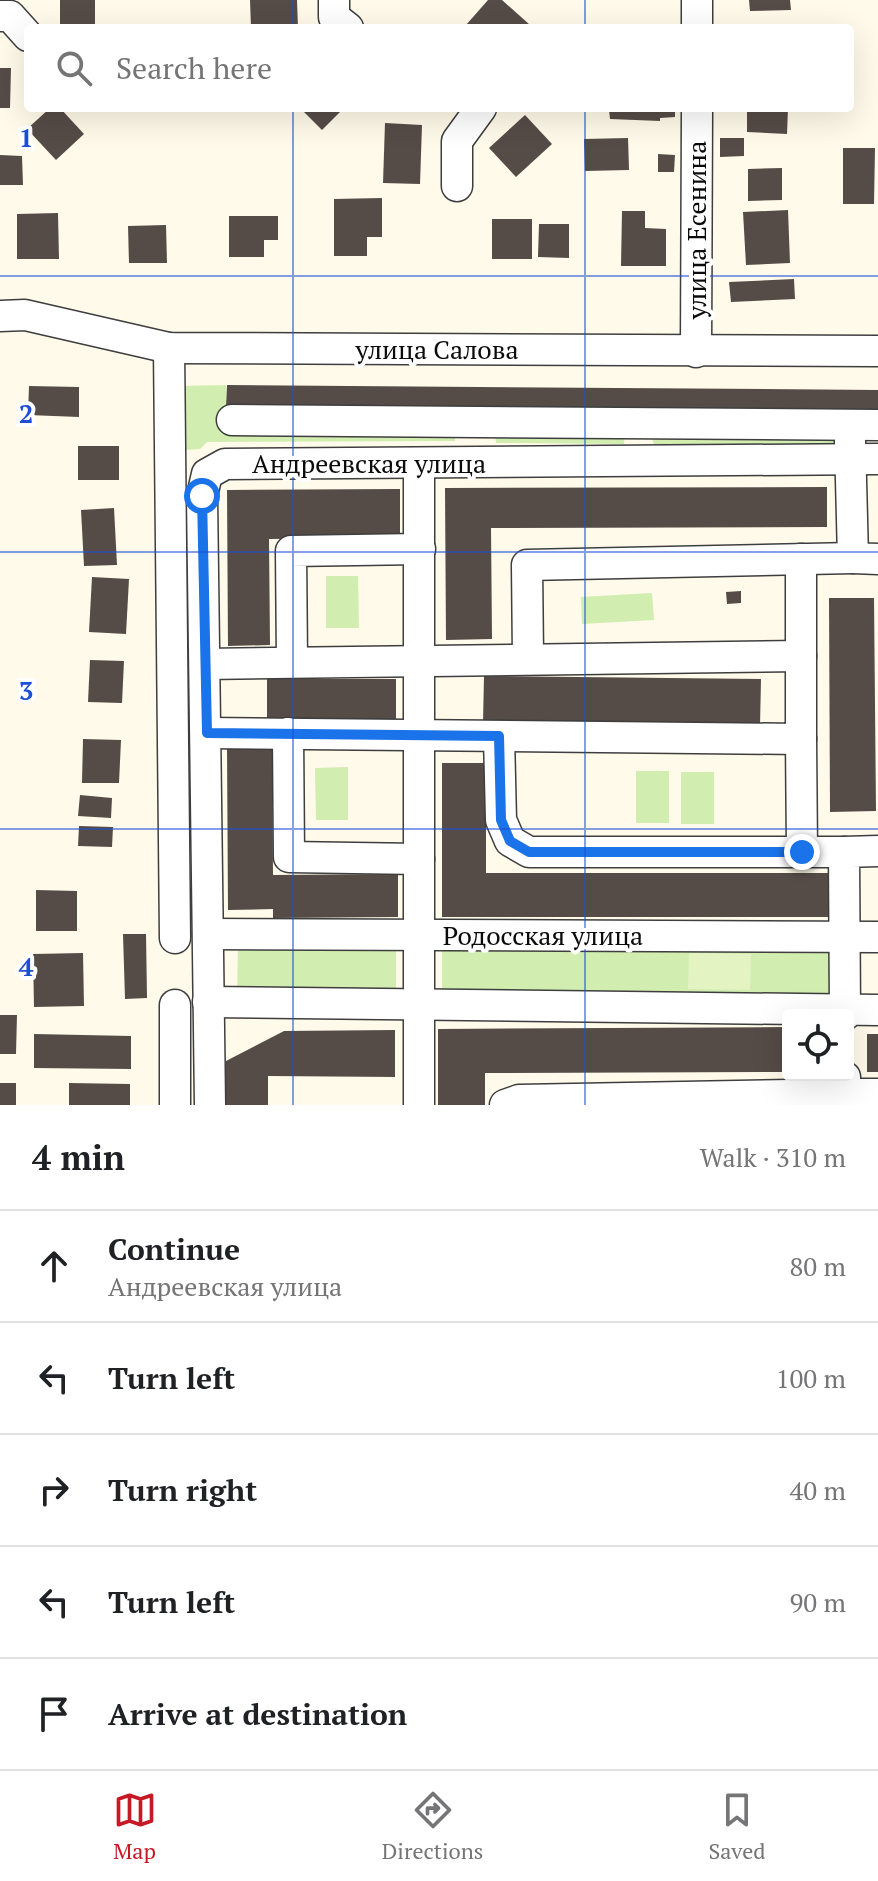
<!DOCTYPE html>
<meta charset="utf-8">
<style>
body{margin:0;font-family:"PT Serif",serif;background:#f2f2f2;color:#202124}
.controls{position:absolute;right:24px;bottom:24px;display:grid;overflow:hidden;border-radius:8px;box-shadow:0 8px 32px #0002}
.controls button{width:72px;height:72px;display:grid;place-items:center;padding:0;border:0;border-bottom:2px solid #e0e0e0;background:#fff;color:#202124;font:40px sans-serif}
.stop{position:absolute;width:24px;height:24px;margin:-18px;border:6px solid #1a73e8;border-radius:50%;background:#fff}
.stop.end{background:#1a73e8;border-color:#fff;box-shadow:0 2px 8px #0008}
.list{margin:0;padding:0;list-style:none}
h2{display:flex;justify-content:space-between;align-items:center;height:104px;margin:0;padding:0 32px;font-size:34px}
h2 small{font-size:26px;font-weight:400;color:#757577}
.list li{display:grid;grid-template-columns:52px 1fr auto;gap:24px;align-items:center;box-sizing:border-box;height:112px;padding:0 32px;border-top:2px solid #e0e0e0}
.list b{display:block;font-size:30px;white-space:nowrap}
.list p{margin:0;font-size:26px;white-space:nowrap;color:#757577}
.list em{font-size:26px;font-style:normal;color:#757577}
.icon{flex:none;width:44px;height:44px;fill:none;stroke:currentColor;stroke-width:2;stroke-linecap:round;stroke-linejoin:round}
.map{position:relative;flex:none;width:878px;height:1105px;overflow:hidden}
.search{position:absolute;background:#fff;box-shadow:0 8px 32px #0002;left:24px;right:24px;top:24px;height:88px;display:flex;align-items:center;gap:20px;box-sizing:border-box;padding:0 28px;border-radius:8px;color:#757577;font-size:30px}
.sheet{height:664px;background:#fff}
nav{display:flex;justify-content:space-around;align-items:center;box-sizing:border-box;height:112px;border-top:2px solid #e0e0e0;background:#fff;font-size:22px;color:#757577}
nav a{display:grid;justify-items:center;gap:4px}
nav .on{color:#c71825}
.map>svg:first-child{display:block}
.green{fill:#d1edb0}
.pitch{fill:#e4f3c2}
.building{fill:#554c47}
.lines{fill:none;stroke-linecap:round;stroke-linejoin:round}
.minor-casing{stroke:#3e3e3e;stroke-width:33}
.minor{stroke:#fff;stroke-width:30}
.route{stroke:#1a73e8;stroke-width:10}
.grid{fill:none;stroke:#1d4ed8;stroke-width:2;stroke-opacity:0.55}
.labels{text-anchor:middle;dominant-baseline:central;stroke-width:8;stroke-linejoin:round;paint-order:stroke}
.street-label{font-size:26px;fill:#0b0b0b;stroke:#fff}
.grid-label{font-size:26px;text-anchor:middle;font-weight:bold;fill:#1d4ed8;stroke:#fff;stroke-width:8;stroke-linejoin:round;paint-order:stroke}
</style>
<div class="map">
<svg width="878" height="1105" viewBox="0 0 878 1105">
<rect width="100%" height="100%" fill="#fffae9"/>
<!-- green -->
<g class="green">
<polygon points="226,385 226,425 455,429 455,441 207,442 200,449 184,450 177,386"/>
<polygon points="625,431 624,444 496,443 495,432"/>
<polygon points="840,432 840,446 654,445 651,433"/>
<polygon points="326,576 358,576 359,628 326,628"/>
<polygon points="652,593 654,620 582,624 581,597"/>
<polygon points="348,767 348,820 316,820 315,768"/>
<rect x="636" y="771" width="33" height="52"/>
<rect x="681" y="772" width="33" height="52"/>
<polygon points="396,945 396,995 237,995 238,946"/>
<polygon points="442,945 829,947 829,999 442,997"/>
</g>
<!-- pitch -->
<polygon class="pitch" points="689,953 751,954 750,990 688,989"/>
<!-- building -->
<g class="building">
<rect x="60" y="0" width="35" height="28"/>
<polygon points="250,0 297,0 298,28 251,28"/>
<polygon points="488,0 502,0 530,25 528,28 469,28 466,25"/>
<polygon points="749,0 790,0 791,10 750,11"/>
<polygon points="0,68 11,68 10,108 0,108"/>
<polygon points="50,108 60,108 84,134 56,160 27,129"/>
<polygon points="300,108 344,108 322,130"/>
<polygon points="675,108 675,117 660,118 660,121 610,119 609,110"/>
<polygon points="751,108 788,108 787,134 747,132 747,112"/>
<polygon points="525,115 552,144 516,177 489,148"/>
<polygon points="385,123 422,125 420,184 383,183"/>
<polygon points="628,138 629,170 585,171 584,139"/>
<polygon points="720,138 744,138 744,156 720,157"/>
<polygon points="843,148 875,148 874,204 843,204"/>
<polygon points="658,154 675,155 674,172 658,172"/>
<polygon points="0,155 22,156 23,185 0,185"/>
<polygon points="782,168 782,200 748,201 748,169"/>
<polygon points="382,198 382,237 367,237 367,256 334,256 334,199"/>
<polygon points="788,210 790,263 746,265 743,212"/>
<polygon points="622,211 645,211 645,228 666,229 666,266 621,266"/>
<polygon points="58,213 59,259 17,259 17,214"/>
<polygon points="229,216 278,216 278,240 264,240 264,257 229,257"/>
<rect x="492" y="219" width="40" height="40"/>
<polygon points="539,224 569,224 569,258 538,257"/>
<polygon points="166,225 167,263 129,263 128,226"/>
<polygon points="794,279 795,299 731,302 729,282"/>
<polygon points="227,385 878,390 878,412 226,407"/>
<polygon points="29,386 79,387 79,417 28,415"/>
<rect x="78" y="446" width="41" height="34"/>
<polygon points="827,487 827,527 491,528 492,639 446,640 445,488"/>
<polygon points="400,489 400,538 269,539 270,645 228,646 227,490"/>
<polygon points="114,508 117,565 84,566 81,510"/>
<polygon points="92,577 129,579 126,634 89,632"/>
<polygon points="741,591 741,603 727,604 726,592"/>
<polygon points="829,598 874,598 876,811 830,812"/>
<polygon points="90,660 124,661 122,703 88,702"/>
<polygon points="484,676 761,679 760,726 483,723"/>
<rect x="267" y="679" width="129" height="44"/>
<polygon points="83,739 121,740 119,783 82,783"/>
<polygon points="227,746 272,746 273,875 398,874 398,917 273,918 273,909 228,910"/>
<polygon points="442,763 486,763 486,873 830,873 830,917 442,917"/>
<polygon points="80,795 112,798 111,818 78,816"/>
<polygon points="79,826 113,827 112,847 78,846"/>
<polygon points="36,890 77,891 77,931 36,931"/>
<polygon points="123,934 146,934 147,998 125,999"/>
<polygon points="83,953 84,1006 34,1007 33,954"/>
<polygon points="0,1015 17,1015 16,1054 0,1054"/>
<polygon points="788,1027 788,1072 485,1073 485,1105 438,1105 438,1029"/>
<polygon points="395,1030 395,1077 268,1076 268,1105 226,1105 226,1061 284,1031"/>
<polygon points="34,1034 131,1036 131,1069 34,1068"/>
<rect x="867" y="1034" width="11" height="38"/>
<rect x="0" y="1083" width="16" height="22"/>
<polygon points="69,1083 130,1084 130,1105 69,1105"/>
</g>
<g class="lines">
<defs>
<g id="minor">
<polyline points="334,0 334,17 348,28"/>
<polyline points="0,16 10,16 28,36"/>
<polyline points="697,28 697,0"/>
<polyline points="457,186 457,141 481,108"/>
<polyline points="0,316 25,315 169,348 878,351"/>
<polyline points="169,348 175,938"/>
<polyline points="696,352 697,108"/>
<polyline points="232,420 878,425"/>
<polyline points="850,441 853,558 878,559"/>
<polyline points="419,463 419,1105"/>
<polyline points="801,656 801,559"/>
<polyline points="528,658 527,565 853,558"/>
<polyline points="292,662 291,551 420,549"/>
<polyline points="205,664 801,656 801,739 207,733"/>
<polyline points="288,733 289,857 419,859"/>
<polyline points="499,736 501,820 510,841 529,852 844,852"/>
<polyline points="801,739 802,852"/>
<polyline points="208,934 878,937"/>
<polyline points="208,1002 878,1010"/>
<polyline points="175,1005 175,1105"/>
<polyline points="845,1015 844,852 878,851"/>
<polyline points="845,1077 845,1094 878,1094"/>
<polyline points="210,1105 202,496 207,474 225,464 878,459"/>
<polyline points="505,1105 519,1100 845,1094 845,1105"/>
</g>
</defs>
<!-- minor casing -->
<use href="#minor" class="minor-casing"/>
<!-- minor -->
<use href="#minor" class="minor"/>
</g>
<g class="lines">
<!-- route -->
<polyline class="route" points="202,496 207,733 499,736 501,820 510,841 529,852 802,852"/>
</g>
<!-- grid -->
<path class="grid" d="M293,0V28M585,0V28M293,108V1105M585,108V1105M0,276H878M0,552H878M0,829H878"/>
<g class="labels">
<!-- street labels -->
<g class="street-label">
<text transform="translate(696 230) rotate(-90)">улица Есенина</text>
<text x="437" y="349">улица Салова</text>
<text x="369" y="463">Андреевская улица</text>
<text x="543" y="935">Родосская улица</text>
</g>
</g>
<g class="grid-label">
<text x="26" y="147">1</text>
<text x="26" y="423">2</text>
<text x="26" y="700">3</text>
<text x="26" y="976">4</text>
</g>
</svg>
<div class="controls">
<button><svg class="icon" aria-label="locate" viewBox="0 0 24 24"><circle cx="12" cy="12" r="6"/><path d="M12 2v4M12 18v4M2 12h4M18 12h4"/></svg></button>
</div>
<div class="stop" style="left:202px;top:496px"></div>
<div class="stop end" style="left:802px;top:852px"></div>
<div class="search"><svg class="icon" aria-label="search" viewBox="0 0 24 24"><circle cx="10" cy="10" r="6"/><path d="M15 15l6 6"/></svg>Search here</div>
</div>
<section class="sheet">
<h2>4 min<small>Walk · 310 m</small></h2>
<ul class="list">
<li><svg class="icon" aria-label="ahead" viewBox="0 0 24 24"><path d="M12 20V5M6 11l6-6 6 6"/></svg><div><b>Continue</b><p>Андреевская улица</p></div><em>80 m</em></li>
<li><svg class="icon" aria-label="left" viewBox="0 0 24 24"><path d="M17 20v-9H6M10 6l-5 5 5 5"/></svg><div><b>Turn left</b></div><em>100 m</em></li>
<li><svg class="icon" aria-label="right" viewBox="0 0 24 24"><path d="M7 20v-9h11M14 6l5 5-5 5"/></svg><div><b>Turn right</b></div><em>40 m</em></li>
<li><svg class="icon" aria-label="left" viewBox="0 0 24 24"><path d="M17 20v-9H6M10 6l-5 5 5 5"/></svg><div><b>Turn left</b></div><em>90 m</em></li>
<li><svg class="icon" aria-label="arrive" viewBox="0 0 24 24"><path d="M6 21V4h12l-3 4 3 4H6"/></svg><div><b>Arrive at destination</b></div></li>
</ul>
</section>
<nav>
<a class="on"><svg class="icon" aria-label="map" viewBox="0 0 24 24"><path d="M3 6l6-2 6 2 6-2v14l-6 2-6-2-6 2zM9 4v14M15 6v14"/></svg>Map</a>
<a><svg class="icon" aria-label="directions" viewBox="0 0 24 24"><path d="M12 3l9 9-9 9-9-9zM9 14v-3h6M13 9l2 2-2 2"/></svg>Directions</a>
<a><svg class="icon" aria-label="saved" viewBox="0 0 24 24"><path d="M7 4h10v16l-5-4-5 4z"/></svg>Saved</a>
</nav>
